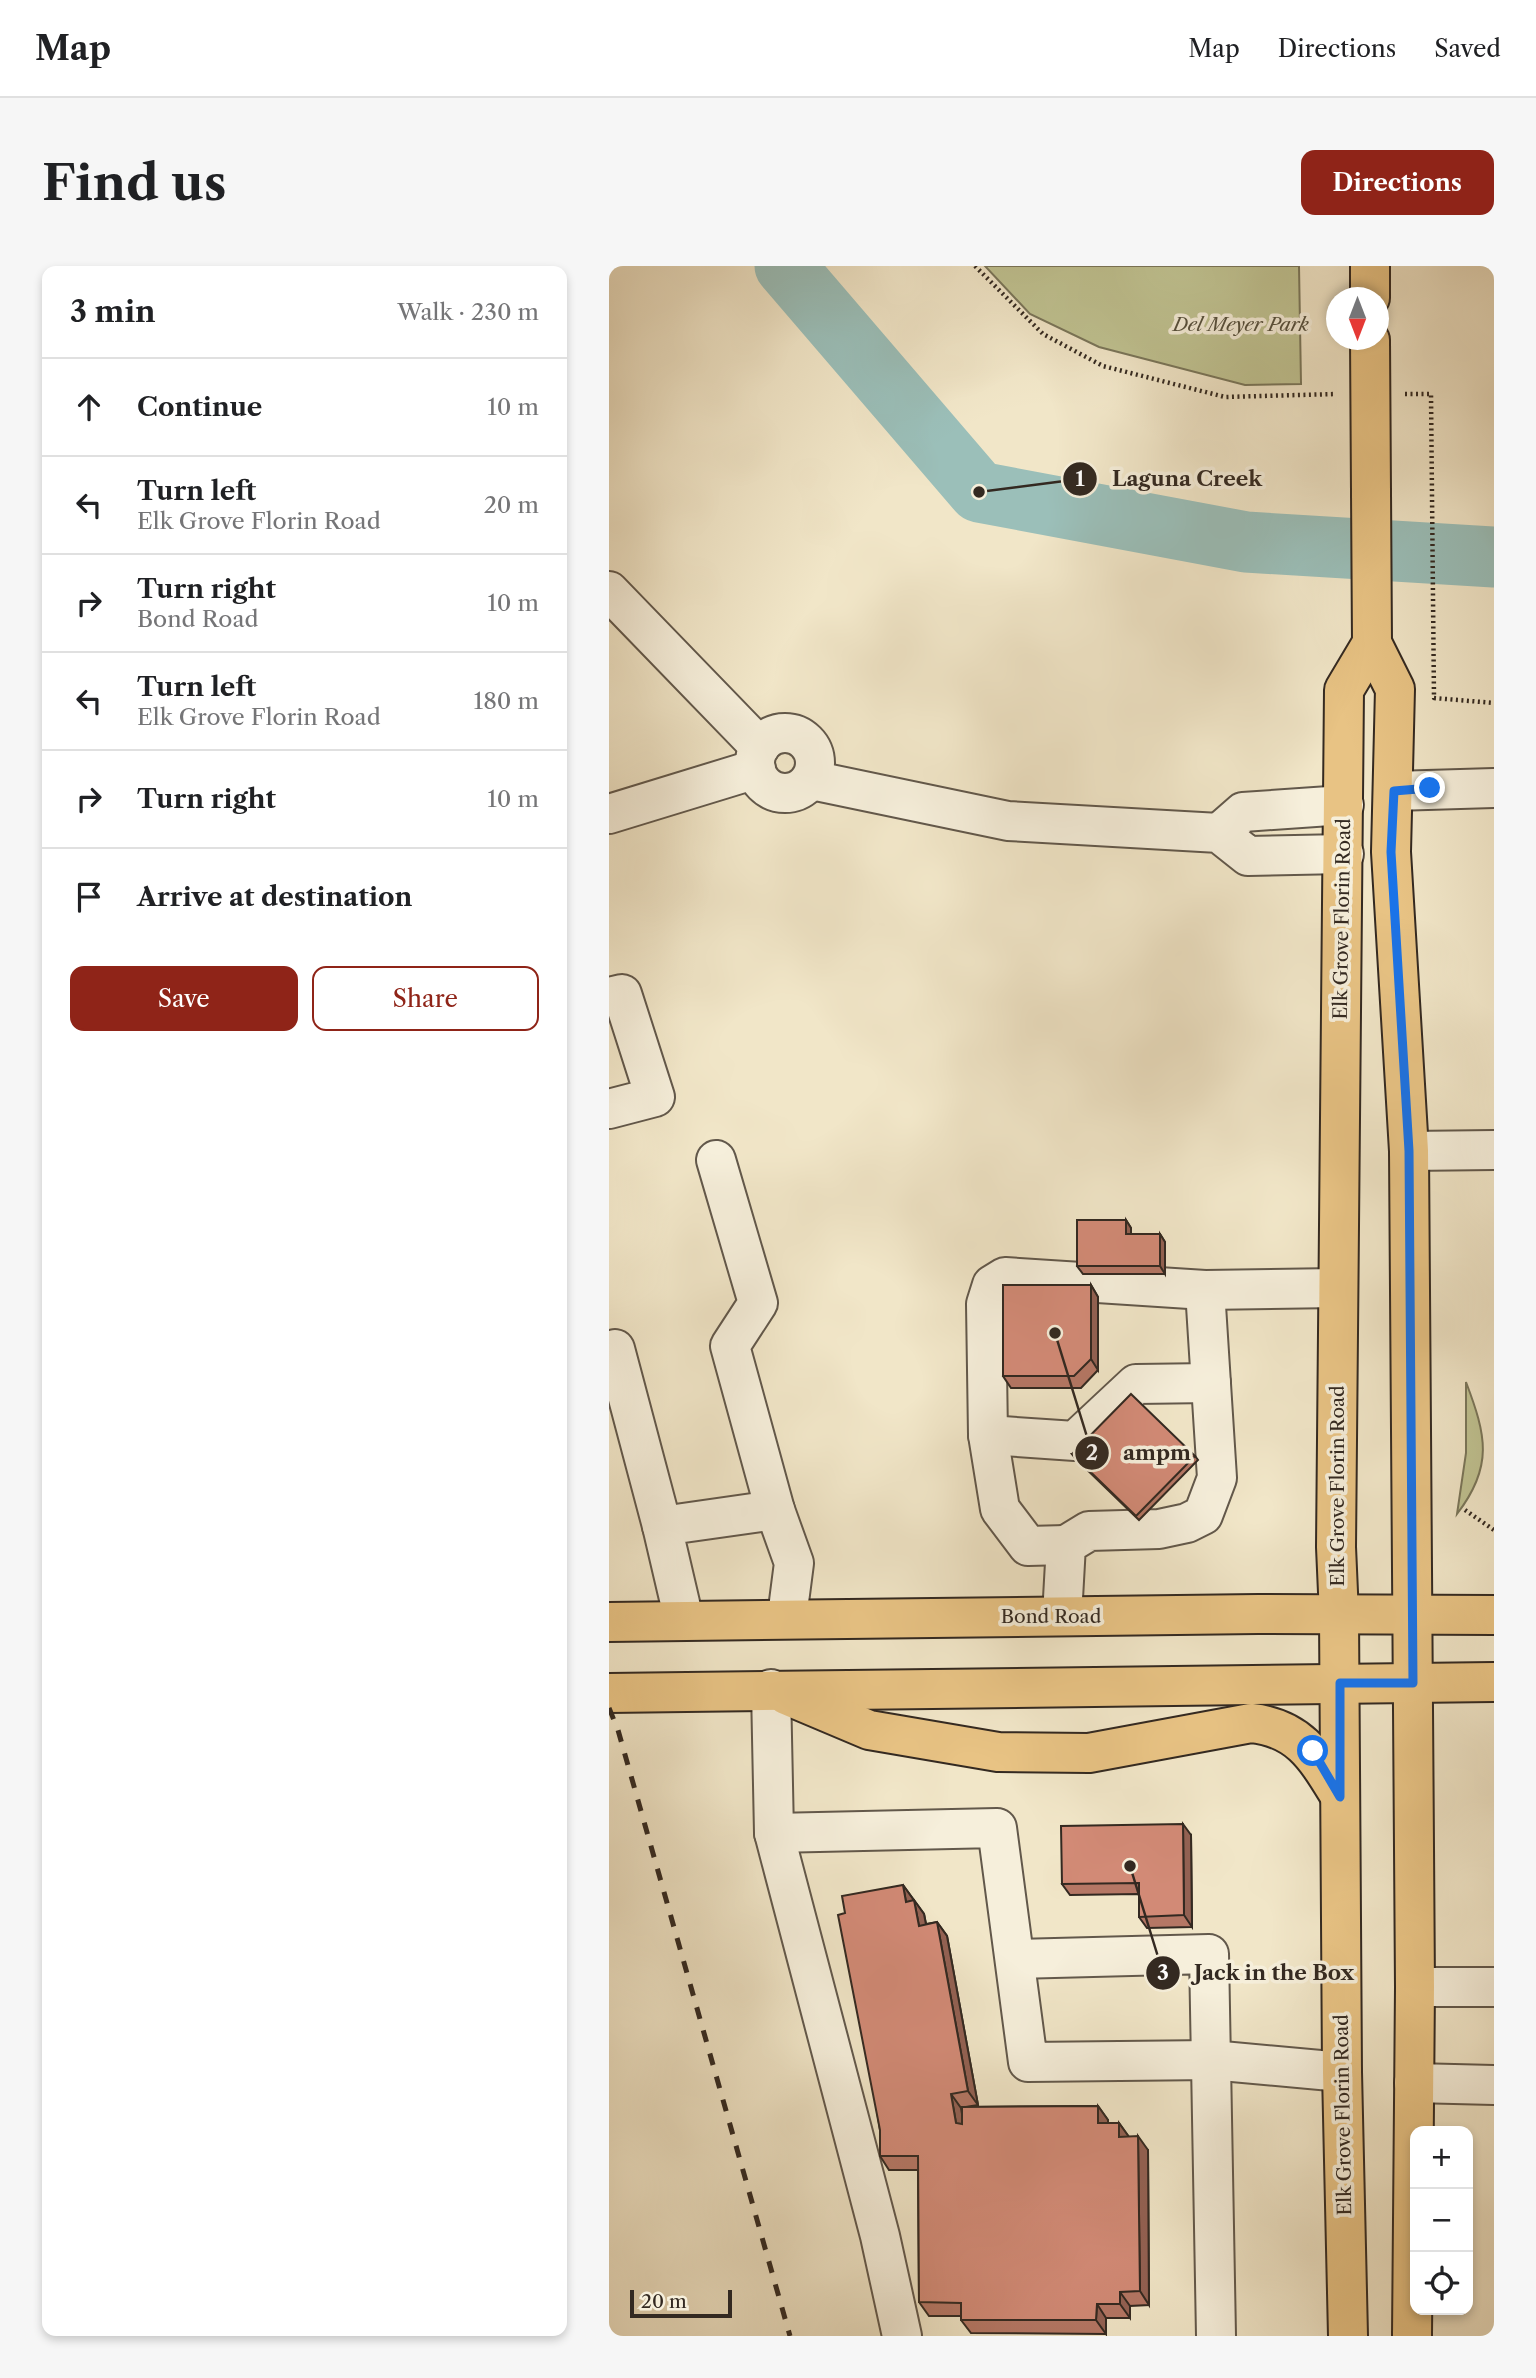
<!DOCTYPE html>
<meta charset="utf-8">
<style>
body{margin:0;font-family:"Libre Caslon Text",serif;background:#f6f6f6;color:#202124}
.controls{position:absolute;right:21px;bottom:21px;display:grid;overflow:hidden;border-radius:14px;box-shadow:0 4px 10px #0003}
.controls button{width:63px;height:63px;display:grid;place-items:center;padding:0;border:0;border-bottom:2px solid #e0e0e0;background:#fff;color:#202124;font:35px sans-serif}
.compass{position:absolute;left:717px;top:21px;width:63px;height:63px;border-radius:50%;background:#fff;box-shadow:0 4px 10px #0003;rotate:180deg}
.scale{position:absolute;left:21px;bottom:18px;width:102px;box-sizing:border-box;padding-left:7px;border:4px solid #332921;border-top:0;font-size:19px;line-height:24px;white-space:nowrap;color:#332921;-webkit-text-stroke:5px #f6efdb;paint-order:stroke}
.stop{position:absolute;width:21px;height:21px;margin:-16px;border:5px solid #1a73e8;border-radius:50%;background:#fff}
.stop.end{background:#1a73e8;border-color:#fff;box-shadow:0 2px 7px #0008}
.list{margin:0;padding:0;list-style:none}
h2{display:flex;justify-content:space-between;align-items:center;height:91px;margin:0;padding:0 28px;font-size:30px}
h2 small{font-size:23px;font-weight:400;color:#757577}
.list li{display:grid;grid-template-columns:46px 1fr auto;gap:21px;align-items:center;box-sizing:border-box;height:98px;padding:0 28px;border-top:2px solid #e0e0e0}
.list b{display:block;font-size:26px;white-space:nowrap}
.list p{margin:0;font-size:23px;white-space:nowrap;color:#757577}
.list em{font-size:23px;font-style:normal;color:#757577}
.actions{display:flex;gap:14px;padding:21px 28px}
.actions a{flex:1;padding:16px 0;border:2px solid #8f2418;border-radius:14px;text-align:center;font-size:24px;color:#8f2418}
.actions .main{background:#8f2418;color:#fff}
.icon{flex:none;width:38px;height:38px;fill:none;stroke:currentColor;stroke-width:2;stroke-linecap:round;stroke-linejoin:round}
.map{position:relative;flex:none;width:885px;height:2070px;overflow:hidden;border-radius:14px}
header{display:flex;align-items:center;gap:42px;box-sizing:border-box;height:98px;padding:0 35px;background:#fff;border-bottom:2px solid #e0e0e0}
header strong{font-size:33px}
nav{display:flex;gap:38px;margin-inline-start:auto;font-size:24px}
.intro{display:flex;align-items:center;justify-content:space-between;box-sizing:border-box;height:168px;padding:0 42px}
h1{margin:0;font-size:49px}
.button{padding:18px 32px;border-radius:14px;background:#8f2418;color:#fff;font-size:24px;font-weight:700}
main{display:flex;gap:42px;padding:0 42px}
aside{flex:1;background:#fff;border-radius:14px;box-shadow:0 4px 10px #0003}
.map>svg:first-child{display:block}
.green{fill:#c0c392;stroke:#7a765a;stroke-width:2}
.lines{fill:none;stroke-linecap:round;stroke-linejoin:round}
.river{stroke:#9bbfb9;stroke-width:61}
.minor-casing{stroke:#62584b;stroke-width:42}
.major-casing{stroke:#332921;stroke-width:42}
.path{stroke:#332921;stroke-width:4.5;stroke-dasharray:2 3.5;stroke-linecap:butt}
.minor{stroke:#f6efdb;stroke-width:38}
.major{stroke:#e8c384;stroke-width:38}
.rail{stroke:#332921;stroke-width:5;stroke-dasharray:12 12;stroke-linecap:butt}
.wall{fill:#b57765;stroke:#332921;stroke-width:2}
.shaded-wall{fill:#936153;stroke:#332921;stroke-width:2}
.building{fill:#d28a76;stroke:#332921;stroke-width:2}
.route{stroke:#1a73e8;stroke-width:9}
.labels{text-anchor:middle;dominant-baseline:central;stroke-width:7;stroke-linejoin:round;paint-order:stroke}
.park-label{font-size:19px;font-style:italic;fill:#56503d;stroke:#f6efdb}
.street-label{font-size:19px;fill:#332921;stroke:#f6efdb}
.leader{fill:none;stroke:#332921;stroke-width:2.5}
.callout-dot{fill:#332921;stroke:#f6efdb;stroke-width:2.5}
.mark-label{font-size:21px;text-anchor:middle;font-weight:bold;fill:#fff}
.callout-label{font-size:21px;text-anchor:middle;font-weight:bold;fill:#332921;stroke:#f6efdb;stroke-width:7;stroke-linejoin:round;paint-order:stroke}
</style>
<header>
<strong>Map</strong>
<nav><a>Map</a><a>Directions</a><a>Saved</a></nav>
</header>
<div class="intro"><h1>Find us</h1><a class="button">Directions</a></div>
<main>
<aside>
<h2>3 min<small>Walk · 230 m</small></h2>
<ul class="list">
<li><svg class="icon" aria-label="ahead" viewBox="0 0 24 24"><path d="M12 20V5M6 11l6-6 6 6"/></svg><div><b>Continue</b></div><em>10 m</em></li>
<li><svg class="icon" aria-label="left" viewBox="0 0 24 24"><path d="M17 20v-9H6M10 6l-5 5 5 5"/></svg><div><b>Turn left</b><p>Elk Grove Florin Road</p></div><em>20 m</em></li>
<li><svg class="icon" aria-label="right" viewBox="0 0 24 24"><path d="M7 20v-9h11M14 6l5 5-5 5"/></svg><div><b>Turn right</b><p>Bond Road</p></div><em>10 m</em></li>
<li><svg class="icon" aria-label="left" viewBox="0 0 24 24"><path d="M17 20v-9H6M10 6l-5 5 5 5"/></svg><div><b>Turn left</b><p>Elk Grove Florin Road</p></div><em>180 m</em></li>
<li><svg class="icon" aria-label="right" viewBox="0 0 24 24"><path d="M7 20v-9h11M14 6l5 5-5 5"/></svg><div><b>Turn right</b></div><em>10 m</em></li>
<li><svg class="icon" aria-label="arrive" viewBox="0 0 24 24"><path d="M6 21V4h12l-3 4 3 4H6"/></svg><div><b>Arrive at destination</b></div></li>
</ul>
<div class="actions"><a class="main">Save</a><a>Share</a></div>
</aside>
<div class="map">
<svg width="885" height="2070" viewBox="0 0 885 2070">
<rect width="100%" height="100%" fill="#f1e6c8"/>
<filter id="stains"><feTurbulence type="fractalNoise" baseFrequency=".00286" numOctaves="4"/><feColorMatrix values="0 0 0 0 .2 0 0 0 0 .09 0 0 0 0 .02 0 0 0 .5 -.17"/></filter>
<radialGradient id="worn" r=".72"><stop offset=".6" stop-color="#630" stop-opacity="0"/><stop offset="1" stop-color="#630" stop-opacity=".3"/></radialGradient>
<!-- green -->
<g class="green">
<polygon points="376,0 690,0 692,118 636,119 490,81 421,48"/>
<path d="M857,1116C877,1169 885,1200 848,1248L857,1187Z"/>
</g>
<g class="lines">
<!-- river -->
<polyline class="river" points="176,0 370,226 637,276 885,291"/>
<defs>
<g id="minor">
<polyline points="0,325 151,481"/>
<circle cx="176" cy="497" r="30"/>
<polyline points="202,514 399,555 610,567 639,590 735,588"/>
<polyline points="785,525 885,522"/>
<polyline points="0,548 147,503"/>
<polyline points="610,567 634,546 735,539"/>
<polyline points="0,731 13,728 46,831 0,843"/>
<polyline points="800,885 885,884"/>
<polyline points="107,894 149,1037 121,1080 166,1244 185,1297 178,1351"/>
<polyline points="6,1083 53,1260"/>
<polyline points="379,1169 466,1175 527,1118 602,1117"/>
<polyline points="457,1279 419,1280 391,1243 379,1169 377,1038 383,1019 396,1011 596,1024 728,1022"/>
<polyline points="453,1350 457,1279 480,1265 550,1263 578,1257 594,1249 608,1212 596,1024"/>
<polyline points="75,1354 53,1260 166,1244"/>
<polyline points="162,1423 165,1567 271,1970 293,2070"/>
<polyline points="165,1567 388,1562 419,1796 602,1794 733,1806"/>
<polyline points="406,1693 600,1688 607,2070"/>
<polyline points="806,1721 885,1721"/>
<polyline points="805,1817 885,1819"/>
</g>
<g id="major">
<polyline points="761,0 761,32"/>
<polyline points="761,74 763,377 786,423 782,586 800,885 806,1721 803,2070"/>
<polyline points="0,1356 649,1348 885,1349"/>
<polyline points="0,1427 885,1416"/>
<path d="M177,1429L260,1464L389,1486L480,1487L642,1457C691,1462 707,1491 731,1530"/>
<polyline points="739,2070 733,1806 730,1349 727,1281 735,424 763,377"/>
</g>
</defs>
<!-- minor casing -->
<use href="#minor" class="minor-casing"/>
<!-- major casing -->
<use href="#major" class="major-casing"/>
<!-- path -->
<g class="path">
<polyline points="366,0 434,68 494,100 616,131 727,128"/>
<polyline points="796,128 822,128 825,432 885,437"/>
<polyline points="856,1244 885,1264"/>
</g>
<!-- minor -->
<use href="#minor" class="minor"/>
<!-- major -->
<use href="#major" class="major"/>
<!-- rail -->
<polyline class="rail" points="0,1442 9,1464 181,2070"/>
</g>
<!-- wall -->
<g class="wall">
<polygon points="517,954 522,962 522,968 551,968 556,976 556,1008 474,1008 468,1000"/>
<polygon points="482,1019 489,1031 489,1104 472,1122 402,1122 394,1110"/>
<polygon points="463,1188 586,1190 589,1194 530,1254 466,1192"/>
<polygon points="582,1569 583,1661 538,1662 530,1651 530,1628 461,1629 453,1618"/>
<polygon points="294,1619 315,1648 317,1658 328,1656 338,1670 369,1839 357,1841 489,1840 499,1854 499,1857 510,1857 520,1871 539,1884 540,2039 521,2040 521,2052 497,2052 497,2068 362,2067 352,2054 352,2050 320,2050 310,2036 309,1904 280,1904 271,1890 271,1864 236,1647"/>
</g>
<!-- shaded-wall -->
<g class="shaded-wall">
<polygon points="517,954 522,962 522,976 517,968"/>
<polygon points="551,968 556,976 556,1008 551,1000"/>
<polygon points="482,1019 489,1031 489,1104 482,1093"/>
<polygon points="574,1558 582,1569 583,1661 575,1649"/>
<polygon points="294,1619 304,1633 307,1650 297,1636"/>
<polygon points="305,1634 315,1648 320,1674 310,1660"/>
<polygon points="328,1656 338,1670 369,1839 359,1825"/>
<polygon points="342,1828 352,1842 357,1871 347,1857"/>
<polygon points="489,1840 499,1854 499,1871 489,1857"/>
<polygon points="510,1857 520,1871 510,1871"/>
<polygon points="529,1870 539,1884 540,2039 531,2025"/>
<polygon points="511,2026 521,2040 521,2052 511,2038"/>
<polygon points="488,2038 497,2052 497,2068 487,2054"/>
</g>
<!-- building -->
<g class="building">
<polygon points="468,954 517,954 517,968 551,968 551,1000 468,1000"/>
<polygon points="394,1019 482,1019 482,1093 465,1110 394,1110"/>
<polygon points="522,1128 586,1190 527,1250 463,1188"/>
<polygon points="574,1558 575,1649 530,1651 530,1617 453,1618 452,1560"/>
<polygon points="294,1619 297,1636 305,1634 310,1660 328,1656 359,1825 342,1828 347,1857 353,1858 353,1841 489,1840 489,1857 510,1857 510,1871 529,1870 531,2025 511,2026 511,2038 488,2038 487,2054 352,2054 352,2037 310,2036 309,1890 271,1890 271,1864 229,1649 236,1647 233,1630"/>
</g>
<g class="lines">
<!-- route -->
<polyline class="route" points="704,1485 731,1531 731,1417 804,1417 800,885 782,586 785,525 821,522"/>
</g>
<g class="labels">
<!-- park labels -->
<g class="park-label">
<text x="632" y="58">Del Meyer Park</text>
</g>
<!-- street labels -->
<g class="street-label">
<text transform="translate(733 653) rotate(-89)">Elk Grove Florin Road</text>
<text transform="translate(728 1220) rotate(-90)">Elk Grove Florin Road</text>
<text x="442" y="1350">Bond Road</text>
<text transform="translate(734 1849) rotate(-91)">Elk Grove Florin Road</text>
</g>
</g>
<!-- callouts -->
<path class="leader" d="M370 226L471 213M446 1067L483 1187M521 1600L554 1707"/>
<g class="callout-dot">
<circle cx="370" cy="226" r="7"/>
<circle cx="446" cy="1067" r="7"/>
<circle cx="521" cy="1600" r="7"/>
<circle cx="471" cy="213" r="18"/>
<circle cx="483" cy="1187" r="18"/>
<circle cx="554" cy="1707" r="18"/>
</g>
<g class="mark-label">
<text x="471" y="220">1</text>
<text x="483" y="1194">2</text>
<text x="554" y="1714">3</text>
</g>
<g class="callout-label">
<text x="578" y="220">Laguna Creek</text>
<text x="548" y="1194">ampm</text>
<text x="665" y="1714">Jack in the Box</text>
</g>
<rect width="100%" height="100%" filter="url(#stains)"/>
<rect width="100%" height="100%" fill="url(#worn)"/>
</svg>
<div class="controls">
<button>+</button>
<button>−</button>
<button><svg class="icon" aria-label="locate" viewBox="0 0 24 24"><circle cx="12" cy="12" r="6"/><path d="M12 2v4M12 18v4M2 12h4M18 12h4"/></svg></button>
</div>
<svg class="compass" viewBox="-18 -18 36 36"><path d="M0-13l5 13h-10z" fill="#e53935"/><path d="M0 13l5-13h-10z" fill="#757577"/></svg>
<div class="scale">20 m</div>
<div class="stop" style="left:704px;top:1485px"></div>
<div class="stop end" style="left:821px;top:522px"></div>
</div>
</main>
